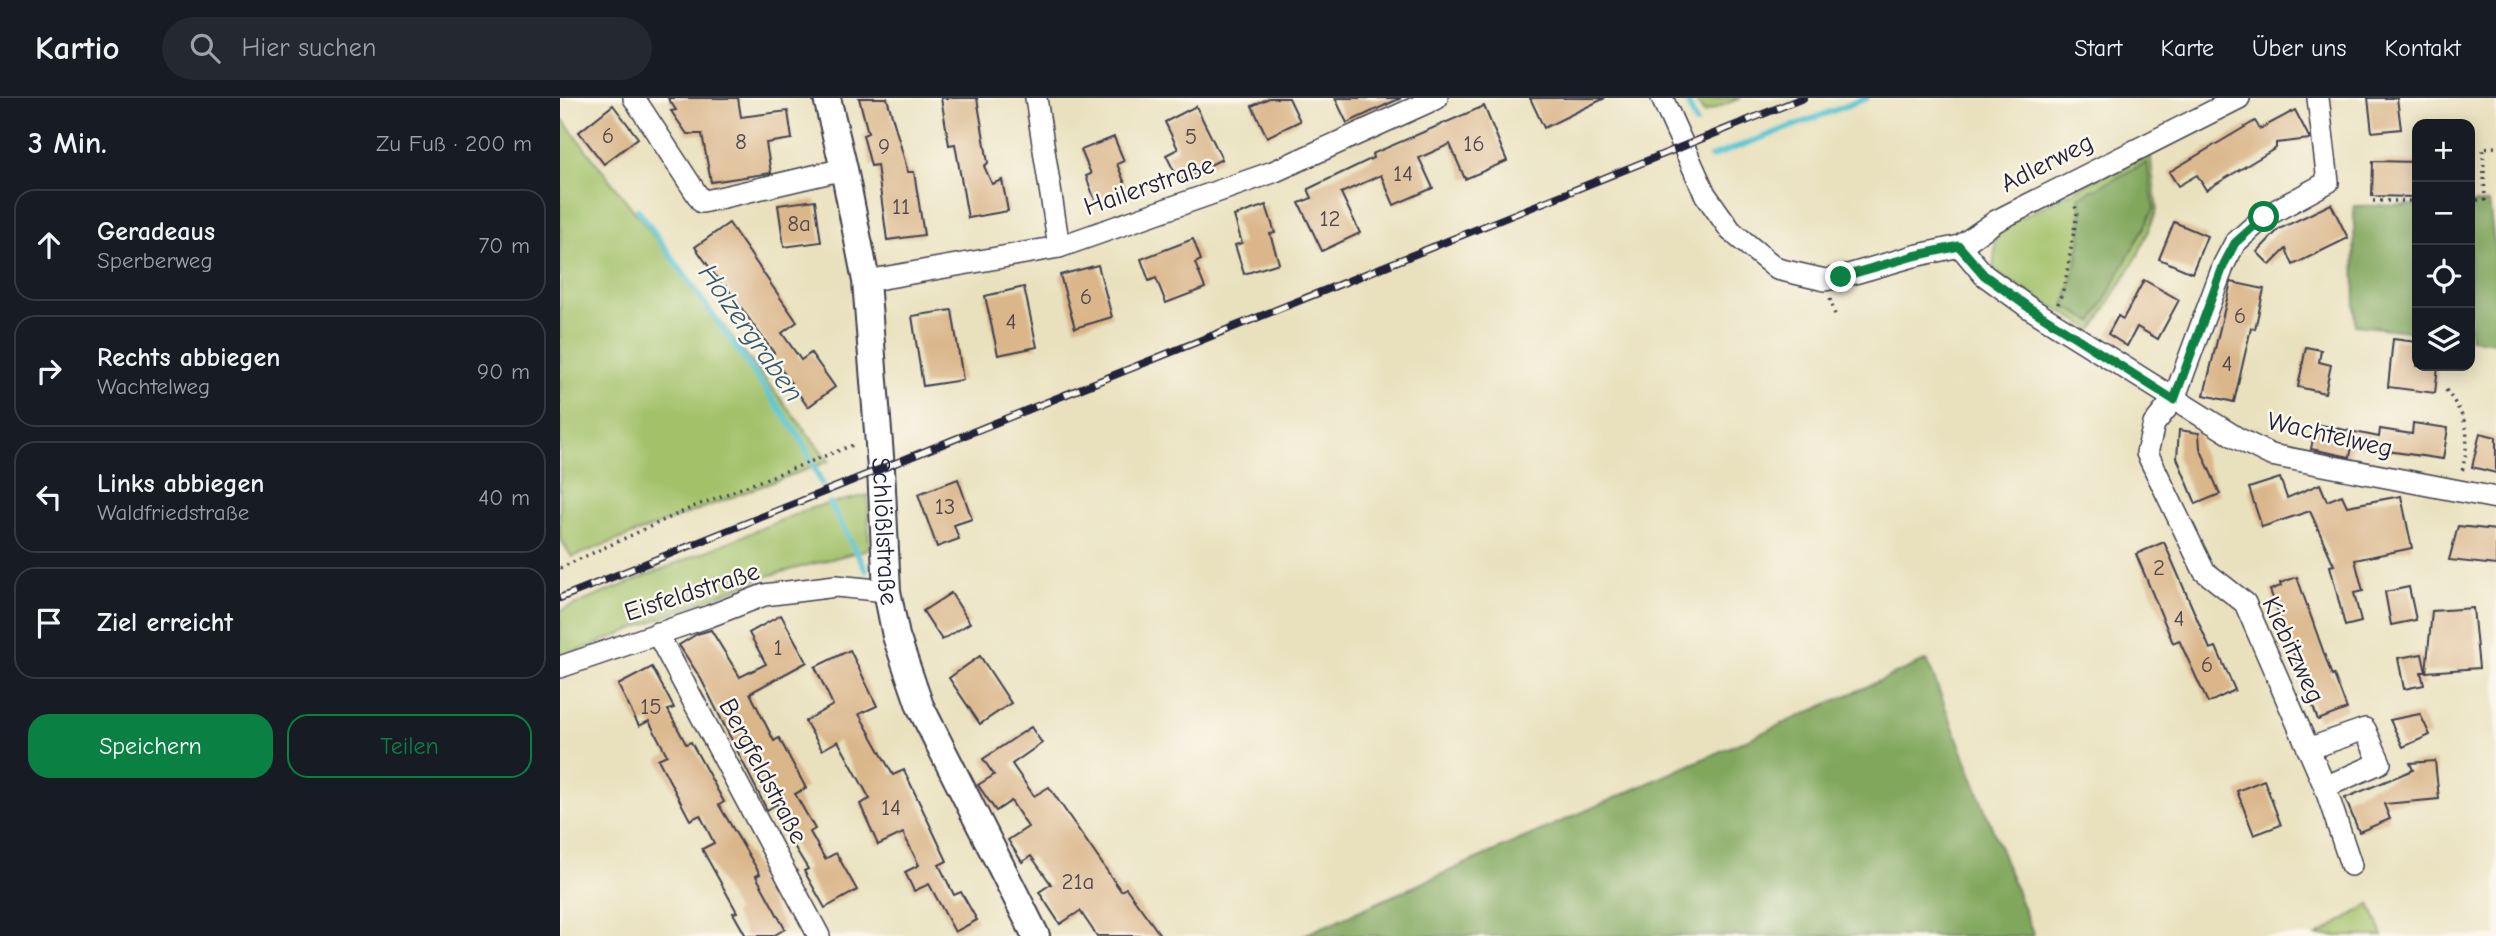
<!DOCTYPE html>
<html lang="de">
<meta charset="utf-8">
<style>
body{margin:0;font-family:"Comic Neue",sans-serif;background:#242831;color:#f1f3f6}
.controls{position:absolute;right:21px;top:21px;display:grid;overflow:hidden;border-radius:14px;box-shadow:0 4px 18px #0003}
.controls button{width:63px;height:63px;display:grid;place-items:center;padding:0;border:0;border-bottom:2px solid #363941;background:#171b24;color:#f1f3f6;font:35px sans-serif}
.stop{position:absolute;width:21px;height:21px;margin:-16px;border:5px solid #0b8043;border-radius:50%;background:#fff}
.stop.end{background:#0b8043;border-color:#fff;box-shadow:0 2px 7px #0008}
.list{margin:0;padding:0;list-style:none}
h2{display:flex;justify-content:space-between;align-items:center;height:91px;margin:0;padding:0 28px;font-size:30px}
h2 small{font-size:23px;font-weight:400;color:#9ea1a6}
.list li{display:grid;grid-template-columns:46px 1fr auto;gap:21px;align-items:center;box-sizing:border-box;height:112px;margin:0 14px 14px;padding:0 14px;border:2px solid #363941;border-radius:21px}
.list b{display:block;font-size:26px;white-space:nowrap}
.list p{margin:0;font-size:23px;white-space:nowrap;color:#9ea1a6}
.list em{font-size:23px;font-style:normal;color:#9ea1a6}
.actions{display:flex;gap:14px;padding:21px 28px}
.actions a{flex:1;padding:16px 0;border:2px solid #0b8043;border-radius:21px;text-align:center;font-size:24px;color:#0b8043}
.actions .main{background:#0b8043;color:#fff}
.icon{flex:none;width:38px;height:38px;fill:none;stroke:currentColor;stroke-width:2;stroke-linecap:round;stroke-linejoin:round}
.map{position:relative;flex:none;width:1936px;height:838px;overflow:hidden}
header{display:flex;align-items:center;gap:42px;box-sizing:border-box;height:98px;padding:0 35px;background:#171b24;border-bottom:2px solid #363941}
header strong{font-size:33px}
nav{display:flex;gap:38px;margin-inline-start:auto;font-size:24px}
.search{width:490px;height:63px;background:#242831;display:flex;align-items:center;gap:18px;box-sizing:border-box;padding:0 24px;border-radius:38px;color:#9ea1a6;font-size:26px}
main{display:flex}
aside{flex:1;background:#171b24}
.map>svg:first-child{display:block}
.green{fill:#a2c169;stroke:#627252;stroke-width:2}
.forest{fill:#81a75d;stroke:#52644c;stroke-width:2}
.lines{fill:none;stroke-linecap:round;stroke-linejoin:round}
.stream{stroke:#57c3d2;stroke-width:6}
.building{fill:#dab68a}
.minor-casing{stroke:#403f4f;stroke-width:24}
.tertiary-casing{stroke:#403f4f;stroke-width:30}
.path{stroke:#403f4f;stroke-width:3.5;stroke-dasharray:2 5;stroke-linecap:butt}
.minor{stroke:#fff;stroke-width:21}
.tertiary{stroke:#fff;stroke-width:26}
.rail-casing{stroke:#22223b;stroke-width:8}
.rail{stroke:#fbf7ec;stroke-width:5;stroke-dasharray:16;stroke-linecap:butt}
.route{stroke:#0b8043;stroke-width:9}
.labels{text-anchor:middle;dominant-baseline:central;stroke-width:5;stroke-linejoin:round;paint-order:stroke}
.number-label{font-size:23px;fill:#50474f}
.street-label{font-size:26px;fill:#22223b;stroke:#fbf7ec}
.water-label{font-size:28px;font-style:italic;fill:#355a70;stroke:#fbf7ec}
</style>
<header>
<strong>Kartio</strong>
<div class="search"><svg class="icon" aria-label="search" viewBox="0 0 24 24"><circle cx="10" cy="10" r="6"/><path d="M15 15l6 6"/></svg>Hier suchen</div>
<nav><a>Start</a><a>Karte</a><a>Über uns</a><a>Kontakt</a></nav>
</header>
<main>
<aside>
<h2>3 Min.<small>Zu Fuß · 200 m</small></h2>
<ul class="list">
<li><svg class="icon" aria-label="ahead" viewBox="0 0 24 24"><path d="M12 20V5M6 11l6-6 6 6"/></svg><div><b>Geradeaus</b><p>Sperberweg</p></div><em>70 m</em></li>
<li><svg class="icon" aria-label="right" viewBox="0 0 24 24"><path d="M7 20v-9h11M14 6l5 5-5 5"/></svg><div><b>Rechts abbiegen</b><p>Wachtelweg</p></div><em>90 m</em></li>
<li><svg class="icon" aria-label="left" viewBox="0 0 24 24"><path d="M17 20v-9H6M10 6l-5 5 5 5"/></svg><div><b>Links abbiegen</b><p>Waldfriedstraße</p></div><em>40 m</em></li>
<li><svg class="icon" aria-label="arrive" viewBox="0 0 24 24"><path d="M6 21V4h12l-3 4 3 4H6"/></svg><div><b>Ziel erreicht</b></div></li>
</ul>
<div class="actions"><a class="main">Speichern</a><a>Teilen</a></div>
</aside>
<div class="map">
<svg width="1936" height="838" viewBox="0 0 1936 838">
<rect width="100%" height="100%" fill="#fbf7ec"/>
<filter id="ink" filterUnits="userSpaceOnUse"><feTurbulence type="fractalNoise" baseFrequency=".0143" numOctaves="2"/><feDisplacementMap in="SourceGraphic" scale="14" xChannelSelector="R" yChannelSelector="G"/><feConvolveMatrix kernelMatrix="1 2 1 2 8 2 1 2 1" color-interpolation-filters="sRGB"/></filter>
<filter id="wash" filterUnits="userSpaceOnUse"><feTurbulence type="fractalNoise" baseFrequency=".00686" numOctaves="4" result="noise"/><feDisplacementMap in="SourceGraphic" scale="28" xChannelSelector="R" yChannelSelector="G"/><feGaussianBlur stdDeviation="1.57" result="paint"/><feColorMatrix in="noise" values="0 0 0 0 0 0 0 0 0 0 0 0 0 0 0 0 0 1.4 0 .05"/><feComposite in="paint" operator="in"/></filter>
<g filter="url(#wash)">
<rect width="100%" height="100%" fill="#e9e1be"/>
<!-- green -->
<g class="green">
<polygon points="1133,0 1181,0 1144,15"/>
<polygon points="0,18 269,363 12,459 0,440"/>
<polygon points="1590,54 1597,112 1578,157 1533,232 1433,173 1437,132"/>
<polygon points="308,397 309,451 207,478 0,560 0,513 251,410"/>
<polygon points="1810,806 1823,838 1757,838"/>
</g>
<!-- forest -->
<g class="forest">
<path d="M1587,64L1594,111L1533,224L1504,208C1515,178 1527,130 1519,99Z"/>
<polygon points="1910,105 1929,105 1936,160 1936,244 1910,241"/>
<polygon points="1857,107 1857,234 1795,227 1794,108"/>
<polygon points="1367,562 1474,838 742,838"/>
</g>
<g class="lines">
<!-- stream -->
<g class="stream">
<polyline points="1126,0 1136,25"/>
<polyline points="1151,59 1307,0"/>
<polyline points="78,112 241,341 262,386"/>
<polyline points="270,405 306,472"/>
</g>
</g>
<g id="blocks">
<!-- building -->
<g class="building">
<polygon points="108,0 178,0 181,19 228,13 232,41 206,45 211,75 151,84 142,36 127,36 111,13 116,12"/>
<polygon points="299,0 327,0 348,74 354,74 364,137 327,142 317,67 311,68 303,37 308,35"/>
<polygon points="381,0 417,0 428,65 424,68 432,86 442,82 448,113 408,120 395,46 389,47"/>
<polygon points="709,0 729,0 740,23 707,39 692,8"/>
<polygon points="775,0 841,0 787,25"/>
<polygon points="970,0 1045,0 984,30"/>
<polygon points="1808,0 1837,0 1841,31 1812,34"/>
<polygon points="53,7 78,40 44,66 19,34"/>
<polygon points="636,8 662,61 619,83 606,57 618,51 605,24"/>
<polygon points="924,8 947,63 905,81 890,46 859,60 873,90 834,107 821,77 781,95 800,135 762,153 739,105 752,100 748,91 813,60 812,56"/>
<polygon points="1735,12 1750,41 1716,45 1716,50 1646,92 1637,77 1618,88 1609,74 1695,23 1700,31"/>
<polygon points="554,39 564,63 557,66 568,93 536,105 526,78 531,76 521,52"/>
<polygon points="1813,63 1857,64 1857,99 1812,98"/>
<polygon points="255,102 261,144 224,149 218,107"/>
<polygon points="1771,106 1788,140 1733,167 1726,151 1710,167 1697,154 1719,131"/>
<polygon points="706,107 715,135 710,136 719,165 684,176 675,147 682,145 674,118"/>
<polygon points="1614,124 1647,138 1632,175 1599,161"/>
<polygon points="169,125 237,224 222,235 241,262 251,255 275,289 248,309 211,257 214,255 194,228 166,188 164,190 135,149"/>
<polygon points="633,141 641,162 635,165 645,190 606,205 596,180 589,183 581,161"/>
<polygon points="538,167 552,219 515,230 500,177"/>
<polygon points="1584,182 1619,202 1598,241 1577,229 1567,248 1548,236 1558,218 1563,221"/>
<polygon points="1671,184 1704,191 1695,231 1691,230 1674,304 1644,297"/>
<polygon points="464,189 477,249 438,257 425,198"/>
<polygon points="392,212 403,282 363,288 352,218"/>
<polygon points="1833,241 1857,244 1857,268 1878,268 1875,295 1828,289"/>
<polygon points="1746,249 1761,252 1759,264 1771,267 1765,295 1738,289"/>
<polygon points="1853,325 1888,330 1883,361 1792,348 1790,359 1751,351 1756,326 1819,339 1820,331 1852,336"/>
<polygon points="1619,332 1639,335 1640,350 1660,396 1636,406 1617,360"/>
<polygon points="1920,335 1936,339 1936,375 1912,369"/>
<polygon points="1720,380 1727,400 1760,386 1767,403 1782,397 1787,408 1841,398 1852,450 1795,462 1803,493 1794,495 1801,524 1785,528 1770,468 1774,467 1750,413 1702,429 1689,390"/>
<polygon points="398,381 412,421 394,427 399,441 377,449 358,396"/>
<polygon points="1898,428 1936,432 1936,467 1889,462"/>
<polygon points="1604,444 1650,551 1656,549 1675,592 1648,605 1619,542 1613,545 1576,456"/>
<polygon points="1737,479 1772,578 1774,577 1787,611 1758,622 1710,492 1721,488 1720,485"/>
<polygon points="1849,489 1856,522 1831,527 1825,494"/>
<polygon points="391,495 410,525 382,542 363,513"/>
<polygon points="1913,510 1919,570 1866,574 1872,513"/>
<polygon points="221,517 247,564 190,595 214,643 219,640 246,690 235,696 255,731 250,734 265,761 276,755 297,792 265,810 244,773 248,771 231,743 236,740 217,706 207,712 141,581 119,547 137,536 151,532 180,579 206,566 189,535"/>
<polygon points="290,552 317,608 299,616 333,677 344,672 387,763 379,767 394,797 401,794 417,822 395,834 369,786 354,793 345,774 359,767 343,735 318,747 300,706 310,701 278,643 262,652 245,623 273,607 255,569"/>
<polygon points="1862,556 1866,574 1861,574 1864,587 1844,591 1838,560"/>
<polygon points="420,558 451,605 420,626 389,580"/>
<polygon points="92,569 114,610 108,612 126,646 131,644 164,704 159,707 200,776 196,778 225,831 213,838 186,838 173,815 177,814 142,751 154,745 140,717 130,722 98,661 107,657 89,623 79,628 58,587"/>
<polygon points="1860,616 1870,637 1843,649 1830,622"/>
<polygon points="471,629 482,645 452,666 474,698 489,689 561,793 566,790 601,838 537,838 520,813 500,826 479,794 491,786 471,758 462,764 448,742 468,729 451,703 436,713 418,687 434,677 423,661"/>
<polygon points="1875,663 1879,701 1824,706 1830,721 1799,734 1785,700 1853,672 1850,665"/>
<polygon points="1704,682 1721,727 1694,737 1677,693"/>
</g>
</g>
</g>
<g filter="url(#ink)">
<use href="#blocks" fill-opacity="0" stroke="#403f4f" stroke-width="2"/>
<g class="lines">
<defs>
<g id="minor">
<polyline points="74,0 142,104 284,71"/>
<polyline points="476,0 499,149"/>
<polyline points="1102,0 1145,96 1171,133 1217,171 1265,182 1281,179 1354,158 1400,148 1436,123 1679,0"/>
<polyline points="1758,0 1768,84 1704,119 1675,145 1664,166 1614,301 1594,326 1587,355 1644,473 1685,505 1765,689 1791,767"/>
<polyline points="1400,148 1424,177 1468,209 1677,340 1711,357 1936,400"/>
<polyline points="306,183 499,149 713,74 877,0"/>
<polyline points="97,535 259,838"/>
<polyline points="0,569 150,518 204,497 276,488 327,493"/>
<polyline points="1748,651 1805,631 1820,665 1765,689"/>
</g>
<g id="tertiary">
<path id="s1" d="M267,0L284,71L306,183L321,371L327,493L336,538L360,608L476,838"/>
</g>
</defs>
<!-- minor casing -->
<use href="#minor" class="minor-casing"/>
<!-- tertiary casing -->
<use href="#tertiary" class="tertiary-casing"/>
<!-- path -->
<g class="path">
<polyline points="1910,102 1925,102 1923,50 1936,49"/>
<polyline points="1813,103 1857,103"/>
<polyline points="1270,201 1276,220"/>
<polyline points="1498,206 1505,186 1517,115 1514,104"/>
<path d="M1886,292C1910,325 1910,335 1902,374"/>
<polyline points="0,470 135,408 296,346"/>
</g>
<!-- minor -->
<use href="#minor" class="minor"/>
<!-- tertiary -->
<use href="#tertiary" class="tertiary"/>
<defs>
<polyline id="rail" points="0,500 1243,0"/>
</defs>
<!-- rail casing -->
<use href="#rail" class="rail-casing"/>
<!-- rail -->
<use href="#rail" class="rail"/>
</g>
</g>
<g class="lines" filter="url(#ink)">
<!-- route -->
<polyline class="route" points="1281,179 1354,158 1399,148 1424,177 1468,209 1614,302 1664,166 1675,145 1704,119"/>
</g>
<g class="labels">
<!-- number labels -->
<g class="number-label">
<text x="48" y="37">6</text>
<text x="631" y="38">5</text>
<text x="181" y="43">8</text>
<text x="914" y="45">16</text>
<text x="324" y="48">9</text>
<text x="843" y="75">14</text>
<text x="341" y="108">11</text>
<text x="770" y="120">12</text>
<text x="239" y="125">8a</text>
<text x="526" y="198">6</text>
<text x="1680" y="217">6</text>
<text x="451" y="223">4</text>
<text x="1667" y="265">4</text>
<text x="385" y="408">13</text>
<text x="1599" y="469">2</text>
<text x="1619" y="520">4</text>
<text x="218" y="549">1</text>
<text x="1647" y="566">6</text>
<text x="91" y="608">15</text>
<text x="331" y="709">14</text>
<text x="518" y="783">21a</text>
</g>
<!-- street labels -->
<g class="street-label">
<text transform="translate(1487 65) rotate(-27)">Adlerweg</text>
<text transform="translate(589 88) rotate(-19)">Hailerstraße</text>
<text transform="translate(1770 337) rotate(13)">Wachtelweg</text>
<text stroke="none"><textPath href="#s1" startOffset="438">Schlößlstraße</textPath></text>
<text transform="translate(132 494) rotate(-18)">Eisfeldstraße</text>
<text transform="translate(1733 552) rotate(65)">Kiebitzweg</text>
<text transform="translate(203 673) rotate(62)">Bergfeldstraße</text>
</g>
<!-- water labels -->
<g class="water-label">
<text transform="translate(191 235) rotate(55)">Holzergraben</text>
</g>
</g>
</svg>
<div class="controls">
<button>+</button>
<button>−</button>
<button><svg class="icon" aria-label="locate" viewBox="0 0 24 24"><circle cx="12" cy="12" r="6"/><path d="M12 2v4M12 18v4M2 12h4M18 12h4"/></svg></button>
<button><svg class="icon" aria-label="layers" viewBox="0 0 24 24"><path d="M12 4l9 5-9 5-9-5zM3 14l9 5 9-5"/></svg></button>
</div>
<div class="stop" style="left:1704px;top:119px"></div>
<div class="stop end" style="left:1281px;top:179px"></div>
</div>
</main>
